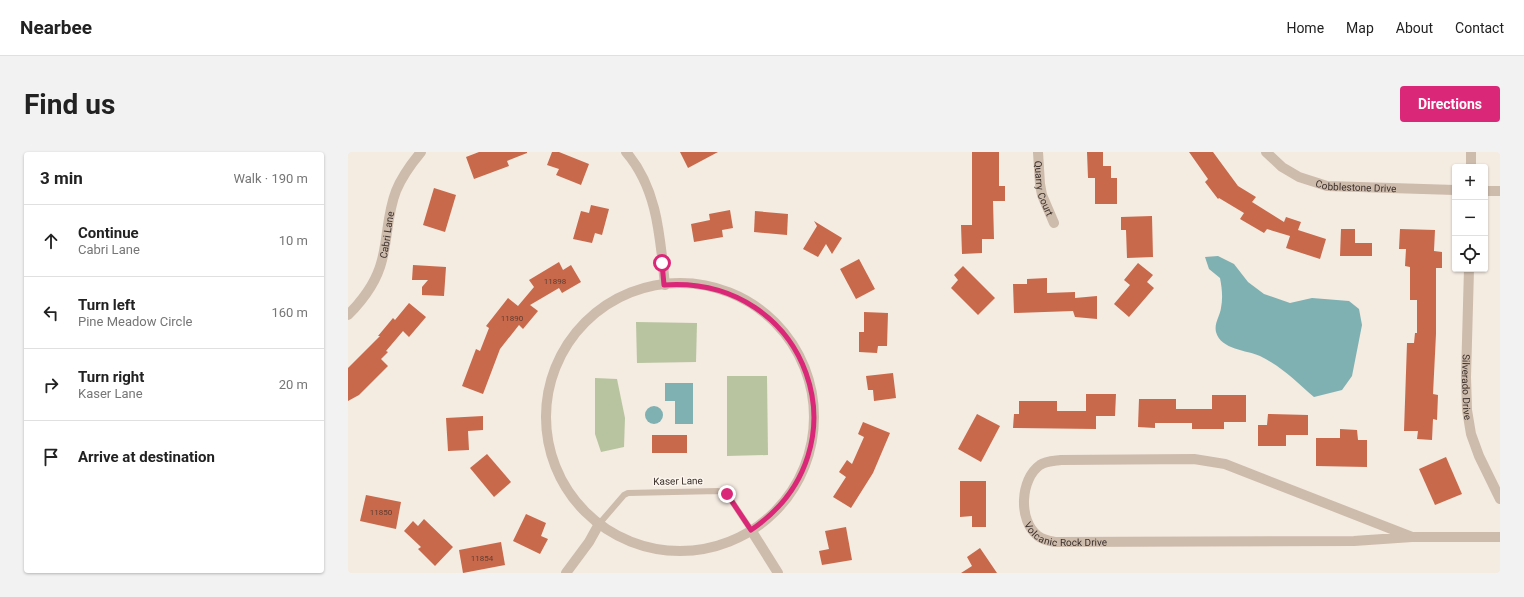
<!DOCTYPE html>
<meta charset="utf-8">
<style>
body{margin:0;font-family:Roboto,sans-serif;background:#f2f2f2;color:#222}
.controls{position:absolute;right:12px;top:12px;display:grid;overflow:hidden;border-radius:4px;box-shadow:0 1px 3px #0004}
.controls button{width:36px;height:36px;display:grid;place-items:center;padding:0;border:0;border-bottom:1px solid #e0e0e0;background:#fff;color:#222;font:20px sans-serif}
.stop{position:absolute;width:12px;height:12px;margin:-9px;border:3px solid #db2777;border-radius:50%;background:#fff}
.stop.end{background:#db2777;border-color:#fff;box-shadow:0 1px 4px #0008}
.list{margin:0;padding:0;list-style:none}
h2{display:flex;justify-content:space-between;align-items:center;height:52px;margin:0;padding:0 16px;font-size:17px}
h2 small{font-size:13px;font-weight:400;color:#767676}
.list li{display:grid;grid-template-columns:26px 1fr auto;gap:12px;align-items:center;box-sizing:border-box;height:72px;padding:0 16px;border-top:1px solid #e0e0e0}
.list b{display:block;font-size:15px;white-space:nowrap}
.list p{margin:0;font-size:13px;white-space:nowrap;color:#767676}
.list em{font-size:13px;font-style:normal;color:#767676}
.icon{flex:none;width:22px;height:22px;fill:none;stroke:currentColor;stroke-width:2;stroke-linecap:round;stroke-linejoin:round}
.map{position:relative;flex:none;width:1152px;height:421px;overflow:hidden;border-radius:4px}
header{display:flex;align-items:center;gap:24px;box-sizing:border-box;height:56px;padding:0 20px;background:#fff;border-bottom:1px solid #e0e0e0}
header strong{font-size:19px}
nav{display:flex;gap:22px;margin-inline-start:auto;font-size:14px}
.intro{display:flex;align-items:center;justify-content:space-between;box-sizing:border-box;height:96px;padding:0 24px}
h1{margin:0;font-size:28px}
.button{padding:10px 18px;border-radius:4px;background:#db2777;color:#fff;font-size:14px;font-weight:700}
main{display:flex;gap:24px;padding:0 24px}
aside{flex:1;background:#fff;border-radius:4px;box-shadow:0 1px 3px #0004}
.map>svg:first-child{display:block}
.green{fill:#b8c4a0}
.water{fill:#7fb0b2}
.building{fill:#c8694b}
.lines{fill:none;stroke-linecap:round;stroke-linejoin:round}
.lane{stroke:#cdbbac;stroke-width:6}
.street{stroke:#cdbbac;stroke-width:10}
.route{stroke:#db2777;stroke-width:5}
.labels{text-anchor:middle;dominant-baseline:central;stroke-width:3;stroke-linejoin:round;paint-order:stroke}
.number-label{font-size:8px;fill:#5e3e33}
.street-label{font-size:10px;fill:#3b302b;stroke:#fbf5ee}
</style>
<header>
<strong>Nearbee</strong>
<nav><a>Home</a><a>Map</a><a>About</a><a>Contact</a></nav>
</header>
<div class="intro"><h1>Find us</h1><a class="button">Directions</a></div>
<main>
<aside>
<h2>3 min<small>Walk · 190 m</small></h2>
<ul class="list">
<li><svg class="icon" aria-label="ahead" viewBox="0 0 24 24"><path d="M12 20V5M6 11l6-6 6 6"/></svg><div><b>Continue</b><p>Cabri Lane</p></div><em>10 m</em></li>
<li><svg class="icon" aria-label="left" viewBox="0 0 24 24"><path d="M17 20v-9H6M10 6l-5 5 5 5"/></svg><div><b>Turn left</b><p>Pine Meadow Circle</p></div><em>160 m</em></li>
<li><svg class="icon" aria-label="right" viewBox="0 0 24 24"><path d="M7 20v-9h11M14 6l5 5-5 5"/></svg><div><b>Turn right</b><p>Kaser Lane</p></div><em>20 m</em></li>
<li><svg class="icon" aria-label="arrive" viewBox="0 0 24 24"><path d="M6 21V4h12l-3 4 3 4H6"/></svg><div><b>Arrive at destination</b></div></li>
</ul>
</aside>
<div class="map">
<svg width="1152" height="421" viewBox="0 0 1152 421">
<rect width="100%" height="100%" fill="#f4ebe1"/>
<!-- green -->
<g class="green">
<polygon points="288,170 349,171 348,210 289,211"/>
<polygon points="379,224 419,224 420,303 379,304"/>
<polygon points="247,226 269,227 277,266 276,295 253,300 247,282"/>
</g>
<!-- water -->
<g class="water">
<path d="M870,104L886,112L900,130L916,142L942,151L964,146L1001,149L1011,157L1014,173L1004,224L994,238L966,245C949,230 933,214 912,204C899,198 873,198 868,180C866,171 872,164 873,156C875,146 874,136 872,126L861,117L857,105Z"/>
<polygon points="317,231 345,231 345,272 327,272 327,249 317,249"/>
<circle cx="306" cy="263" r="9"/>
</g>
<!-- building -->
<g class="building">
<polygon points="131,0 179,0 179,1 159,9 161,14 126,27 118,5"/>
<polygon points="204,0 211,0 241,12 233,33 208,23 211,17 199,13"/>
<polygon points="332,0 370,0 340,16"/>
<polygon points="624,0 651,0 651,34 657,34 657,49 645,49 646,87 634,87 634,101 614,102 613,73 624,73"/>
<polygon points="739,0 755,0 755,14 763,14 763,26 769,26 769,52 747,52 747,26 740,26"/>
<polygon points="841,0 865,0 890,34 908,45 904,50 936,70 938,65 953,70 950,78 978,87 972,107 938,96 942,84 919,77 916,81 892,67 896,61 871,46 870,47 857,30 860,27"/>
<polygon points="86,36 108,43 97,80 75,73"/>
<polygon points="243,53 261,57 254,83 247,81 244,91 225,87 233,59 241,61"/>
<polygon points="382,58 385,76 374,78 375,85 346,90 343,72 362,68 361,62"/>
<polygon points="407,59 440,62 439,83 406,80"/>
<polygon points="804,64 805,105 779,106 778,78 773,78 773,65"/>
<polygon points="466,69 494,86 484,102 478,92 470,105 455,97 469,74"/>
<polygon points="993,77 1007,77 1007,91 1024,91 1024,104 992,104"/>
<polygon points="1052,77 1087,78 1086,99 1094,100 1094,116 1088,116 1088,182 1085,242 1090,243 1089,268 1085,267 1084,288 1069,287 1070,279 1056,279 1059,191 1066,191 1067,181 1069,181 1069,148 1062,148 1062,115 1057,114 1058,97 1051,97"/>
<polygon points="511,107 527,137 508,147 492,117"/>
<polygon points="211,110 215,118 223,113 233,130 214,141 211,136 182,153 190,159 175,177 171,173 152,197 135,242 114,234 128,197 132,199 141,176 138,174 160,146 170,154 186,135 181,128"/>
<polygon points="790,111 805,123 799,130 806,136 781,165 766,152 782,133 776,128"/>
<polygon points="65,113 98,115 96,144 74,143 74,135 80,128 64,128"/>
<polygon points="615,114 647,146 630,163 603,136 610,128 606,123"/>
<polygon points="699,126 699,141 727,140 727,146 749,144 749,167 727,165 725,159 666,161 665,132 679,132 679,127"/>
<polygon points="61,151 78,165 61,185 55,179 38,199 40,200 33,207 40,214 11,243 0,249 0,216 32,184 30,184 45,166 47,168"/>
<polygon points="516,160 540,161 539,194 530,194 529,201 511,200 511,180 516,180"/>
<polygon points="545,221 548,246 526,249 525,238 520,238 518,224"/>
<polygon points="738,242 768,242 767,264 748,264 748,277 665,276 666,262 671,262 671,249 709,249 709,259 738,259"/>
<polygon points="864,243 898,243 898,270 876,270 876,277 844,277 844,271 807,271 807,276 790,275 791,247 828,247 828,257 864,257"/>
<polygon points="629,262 652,274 633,310 610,297"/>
<polygon points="920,262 960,263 960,283 938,283 938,294 910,294 910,273 919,273"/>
<polygon points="135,264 135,278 120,279 121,298 100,299 98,266"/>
<polygon points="515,270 542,281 525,321 503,356 485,345 498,325 491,320 499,308 504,312 516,285 510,282"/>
<polygon points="992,277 1009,278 1010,288 1019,288 1019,315 968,314 968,286 992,286"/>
<rect x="304" y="283" width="35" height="18"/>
<polygon points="139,302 163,330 146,345 122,316"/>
<polygon points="1098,305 1114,342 1087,353 1071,317"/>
<polygon points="612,329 638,329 638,375 624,375 624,364 612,365"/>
<polygon points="18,343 53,350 48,377 12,369"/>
<polygon points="178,362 198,371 193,384 200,387 192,402 165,389"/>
<polygon points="76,367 105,395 87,414 70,397 73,395 56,379 65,369 70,374"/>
<polygon points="498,375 504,408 474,413 471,399 481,397 477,379"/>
<polygon points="153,390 157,413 115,421 111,398"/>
<polygon points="632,396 649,421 613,421 624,414 619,405"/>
</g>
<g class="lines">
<!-- lane -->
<polyline class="lane" points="251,372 276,343 280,341 370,339 379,342 403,378"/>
<!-- street -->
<g class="street">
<path d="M278,0C310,37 312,86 317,133"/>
<path id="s1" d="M690,0L692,32L694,43L706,71"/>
<path id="s2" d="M918,0L934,15L951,25L979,34L1107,38"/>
<polyline points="1123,15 1123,0"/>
<polyline points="1137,39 1152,39"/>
<path id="s3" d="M1121,117L1118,225L1119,258L1123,282L1131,304L1152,347"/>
<circle cx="332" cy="265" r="134"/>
<path id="s4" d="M0,163C15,148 29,129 34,108C40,85 39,62 48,39C54,24 63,12 73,0"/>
<polyline points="403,378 430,421"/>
<path id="s5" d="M1064,385L877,312L846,307L713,308C706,309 698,309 692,313C672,327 670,369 690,384C695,388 701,389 707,390L1006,389L1064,385H1152"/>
<polyline points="218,421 241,390 251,372"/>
</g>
</g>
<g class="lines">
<!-- route -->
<path class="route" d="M314,111L316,133C460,123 522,297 403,378L379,342"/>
</g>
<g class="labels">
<!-- number labels -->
<g class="number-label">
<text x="207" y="129">11898</text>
<text x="164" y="166">11890</text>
<text x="33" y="360">11850</text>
<text x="134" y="406">11854</text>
</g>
<!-- street labels -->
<g class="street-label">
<text stroke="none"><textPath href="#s2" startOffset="100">Cobblestone Drive</textPath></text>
<text stroke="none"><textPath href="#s1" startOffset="37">Quarry Court</textPath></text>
<text stroke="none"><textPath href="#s4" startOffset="91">Cabri Lane</textPath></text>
<text stroke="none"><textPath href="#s3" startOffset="118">Silverado Drive</textPath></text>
<text transform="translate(330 329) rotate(-1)">Kaser Lane</text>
<text stroke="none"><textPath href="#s5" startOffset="493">Volcanic Rock Drive</textPath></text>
</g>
</g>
</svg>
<div class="controls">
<button>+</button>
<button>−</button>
<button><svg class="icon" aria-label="locate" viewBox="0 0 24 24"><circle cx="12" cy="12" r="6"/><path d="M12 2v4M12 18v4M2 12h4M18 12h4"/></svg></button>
</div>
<div class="stop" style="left:314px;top:111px"></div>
<div class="stop end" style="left:379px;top:342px"></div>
</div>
</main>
